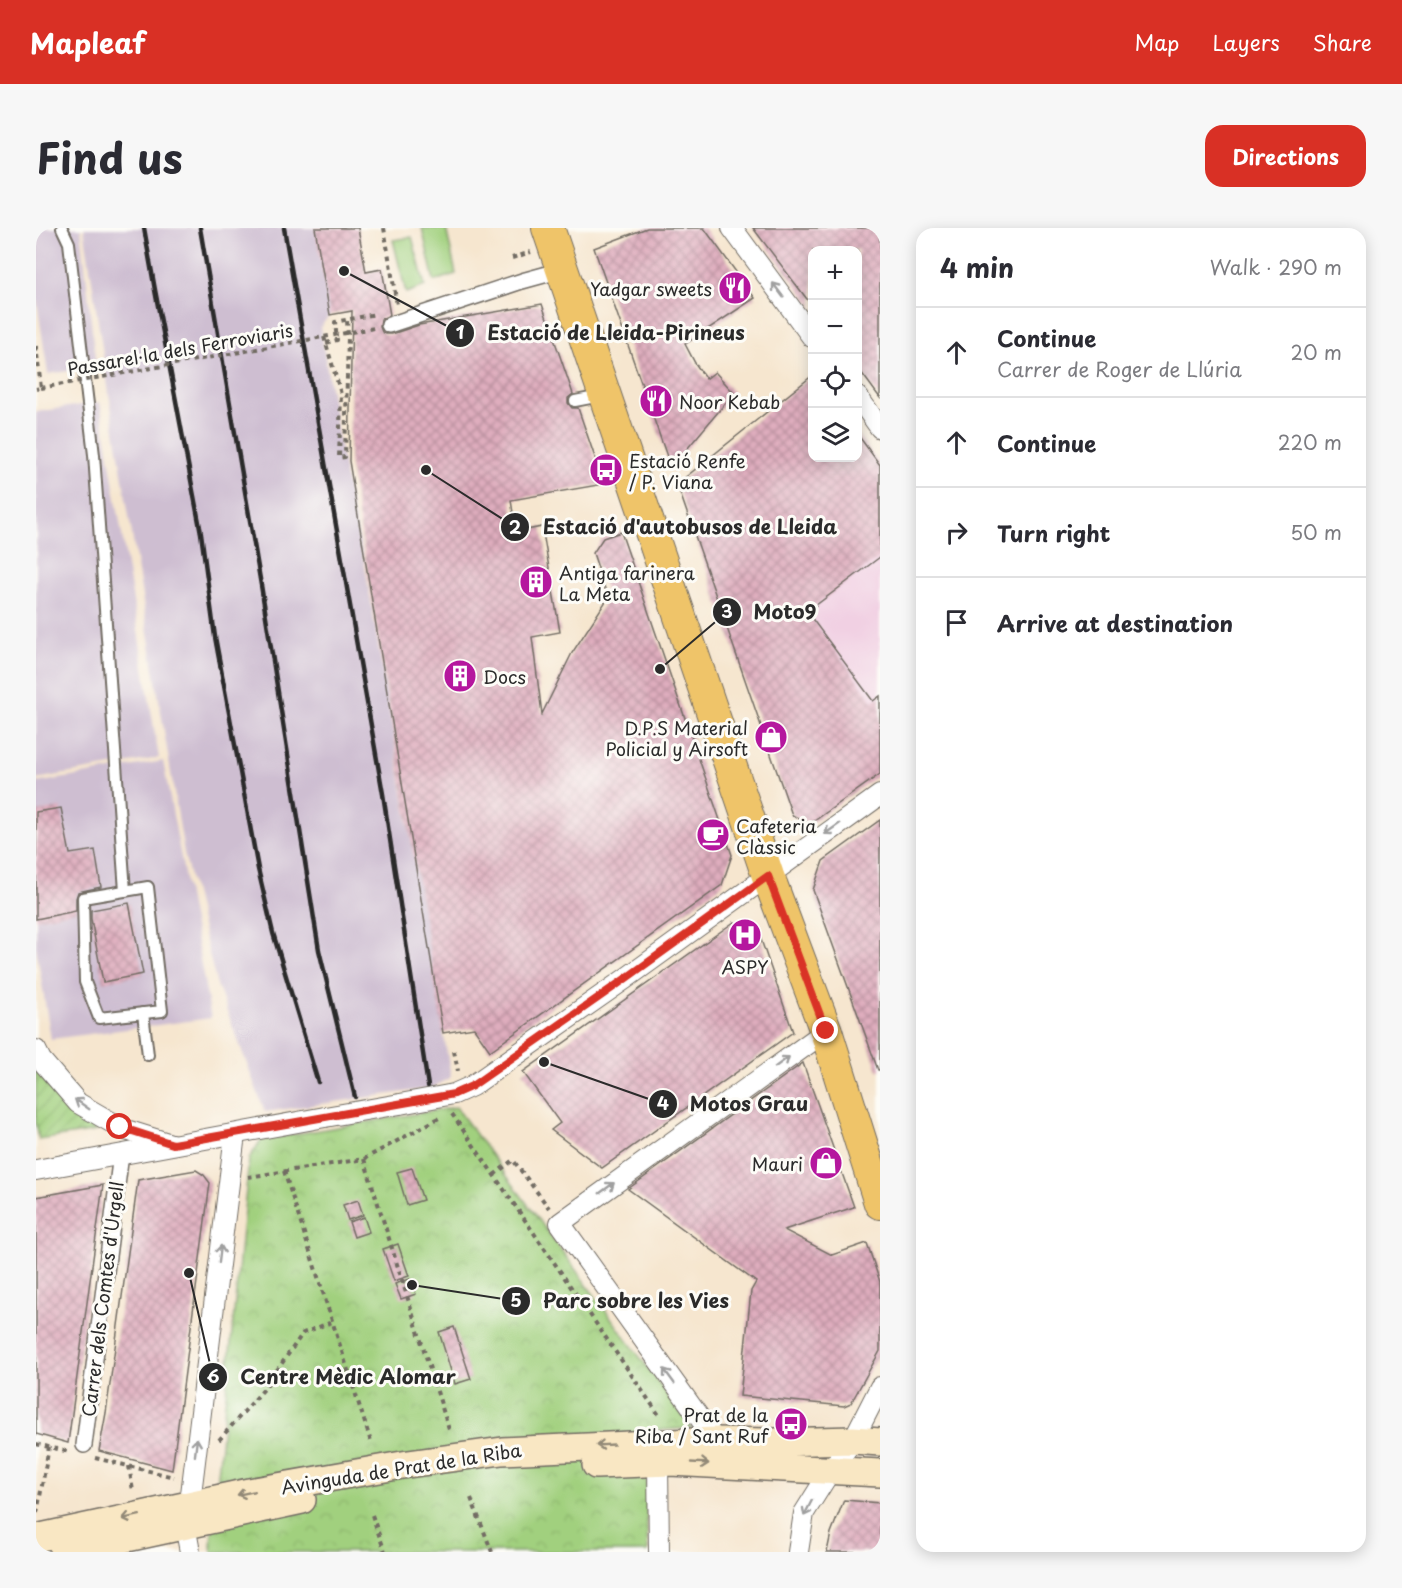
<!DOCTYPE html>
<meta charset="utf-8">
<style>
body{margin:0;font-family:"Playpen Sans",sans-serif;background:#f7f7f7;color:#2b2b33}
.controls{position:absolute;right:18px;top:18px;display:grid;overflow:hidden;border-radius:12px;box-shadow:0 3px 15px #0003}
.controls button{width:54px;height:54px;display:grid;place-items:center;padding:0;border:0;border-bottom:2px solid #e1e1e2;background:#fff;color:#2b2b33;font:30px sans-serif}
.stop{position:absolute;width:18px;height:18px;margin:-14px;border:4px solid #d93025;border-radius:50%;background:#fff}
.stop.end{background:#d93025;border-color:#fff;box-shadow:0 2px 6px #0008}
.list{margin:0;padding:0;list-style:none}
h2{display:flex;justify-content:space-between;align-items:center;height:78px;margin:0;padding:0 24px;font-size:26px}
h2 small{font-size:20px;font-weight:400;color:#7c7c81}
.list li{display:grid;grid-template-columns:39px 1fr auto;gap:18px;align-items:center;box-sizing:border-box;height:90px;padding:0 24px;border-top:2px solid #e1e1e2}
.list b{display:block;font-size:22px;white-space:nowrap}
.list p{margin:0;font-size:20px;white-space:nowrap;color:#7c7c81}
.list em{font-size:20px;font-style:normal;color:#7c7c81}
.icon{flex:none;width:33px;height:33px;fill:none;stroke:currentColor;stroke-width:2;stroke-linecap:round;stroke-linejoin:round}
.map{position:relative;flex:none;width:844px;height:1324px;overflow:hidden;border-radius:18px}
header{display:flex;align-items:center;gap:36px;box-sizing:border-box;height:84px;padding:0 30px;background:#d93025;color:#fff}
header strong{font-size:28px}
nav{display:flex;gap:33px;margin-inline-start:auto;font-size:21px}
.intro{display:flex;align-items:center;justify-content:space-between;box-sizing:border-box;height:144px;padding:0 36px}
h1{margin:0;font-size:42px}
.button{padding:15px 27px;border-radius:18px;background:#d93025;color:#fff;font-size:21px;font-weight:700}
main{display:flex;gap:36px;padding:0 36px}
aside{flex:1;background:#fff;border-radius:18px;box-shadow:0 3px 15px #0003}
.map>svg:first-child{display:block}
.built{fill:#f1d0e3}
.railway{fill:#cebed1}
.grass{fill:#a1d07e;stroke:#667e54;stroke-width:1.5}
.park{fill:url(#park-crowns);stroke:#667e54;stroke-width:1.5}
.garden{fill:url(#garden-furrows);stroke:#667e54;stroke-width:1.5}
.building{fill:url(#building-cross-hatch)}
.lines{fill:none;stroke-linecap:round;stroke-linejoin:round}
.service-casing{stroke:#726c64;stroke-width:14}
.pedestrian-casing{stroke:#726c64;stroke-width:18}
.minor-casing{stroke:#726c64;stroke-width:22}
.secondary-casing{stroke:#726c64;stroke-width:30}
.primary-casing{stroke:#726c64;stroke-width:34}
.path{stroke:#726c64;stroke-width:4;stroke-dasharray:4.5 4.5;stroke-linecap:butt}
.service{stroke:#fff;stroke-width:10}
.pedestrian{stroke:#fff;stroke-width:15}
.minor{stroke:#fff;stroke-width:20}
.secondary{stroke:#f9e7c3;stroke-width:27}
.primary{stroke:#efc469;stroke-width:32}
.rail{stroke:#2b2b2b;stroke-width:4.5}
.minor-bridge-casing{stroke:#726c64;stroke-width:22;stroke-linecap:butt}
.path-bridge{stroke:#726c64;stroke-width:4;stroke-dasharray:4.5 4.5;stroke-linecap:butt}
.minor-bridge{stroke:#fff;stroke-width:20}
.oneway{stroke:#a0a0a0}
.oneway2{stroke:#928977}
.route{stroke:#d93025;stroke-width:8}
.labels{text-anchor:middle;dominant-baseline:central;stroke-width:6;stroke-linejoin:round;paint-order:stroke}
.poi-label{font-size:18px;fill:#2b2b2b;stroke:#fdfcf7;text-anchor:start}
.street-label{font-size:18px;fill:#2b2b2b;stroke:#fdfcf7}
.leader{fill:none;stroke:#2b2b2b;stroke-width:2}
.callout-dot{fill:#2b2b2b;stroke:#fdfcf7;stroke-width:2}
.mark-label{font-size:18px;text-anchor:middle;font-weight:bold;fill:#fff}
.callout-label{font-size:20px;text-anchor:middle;font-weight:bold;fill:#2b2b2b;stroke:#fdfcf7;stroke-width:6;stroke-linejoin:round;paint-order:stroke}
</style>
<header>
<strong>Mapleaf</strong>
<nav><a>Map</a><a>Layers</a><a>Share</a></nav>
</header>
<div class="intro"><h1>Find us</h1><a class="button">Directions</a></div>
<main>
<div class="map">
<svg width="844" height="1324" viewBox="0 0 844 1324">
<defs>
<pattern id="park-crowns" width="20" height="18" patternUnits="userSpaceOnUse" patternTransform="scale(1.5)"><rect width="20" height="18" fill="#a1d07e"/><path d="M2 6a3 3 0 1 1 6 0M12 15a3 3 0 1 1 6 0" fill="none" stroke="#8bb36d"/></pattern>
<pattern id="garden-furrows" width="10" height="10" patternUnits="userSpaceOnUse" patternTransform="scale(1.5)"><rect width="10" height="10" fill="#a1d07e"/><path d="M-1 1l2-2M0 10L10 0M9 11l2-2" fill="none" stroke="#8bb36d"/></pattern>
<pattern id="building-cross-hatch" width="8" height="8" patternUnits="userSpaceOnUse" patternTransform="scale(1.5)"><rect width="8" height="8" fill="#dfadbe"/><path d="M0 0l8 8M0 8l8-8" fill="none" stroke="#b58d9b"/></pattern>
</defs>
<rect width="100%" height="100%" fill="#fdfcf7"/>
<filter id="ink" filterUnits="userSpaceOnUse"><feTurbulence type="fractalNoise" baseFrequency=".0167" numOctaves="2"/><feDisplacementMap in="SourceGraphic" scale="12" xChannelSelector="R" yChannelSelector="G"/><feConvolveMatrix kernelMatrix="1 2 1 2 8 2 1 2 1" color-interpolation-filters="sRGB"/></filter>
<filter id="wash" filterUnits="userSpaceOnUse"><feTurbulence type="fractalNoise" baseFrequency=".008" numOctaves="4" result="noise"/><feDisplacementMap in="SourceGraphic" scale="24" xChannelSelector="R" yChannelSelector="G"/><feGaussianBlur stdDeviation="1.35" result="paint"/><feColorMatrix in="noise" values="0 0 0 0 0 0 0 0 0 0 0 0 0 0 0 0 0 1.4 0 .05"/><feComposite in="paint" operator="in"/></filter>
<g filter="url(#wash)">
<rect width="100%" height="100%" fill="#f6e6cf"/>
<!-- built -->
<polygon class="built" points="844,305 844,483 754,370"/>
<!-- railway -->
<g class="railway">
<polygon points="0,0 45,0 60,139 12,146 0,67"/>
<polygon points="48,0 279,0 294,87 284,99 309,247 328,333 415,849 396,860 229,884 180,754 148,625 74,172"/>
<polygon points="64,174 123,530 0,551 0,184"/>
<polygon points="127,533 175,790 15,811 0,719 0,555"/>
</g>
<!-- grass -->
<g class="grass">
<polygon points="386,0 410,0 420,46 398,53"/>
<polygon points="376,9 389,58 370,65 357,12"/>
</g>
<!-- park -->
<polygon class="park" points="420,879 656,1200 612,1203 610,1271 612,1324 176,1324 175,1318 213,931 225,912"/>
<!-- garden -->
<path class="garden" d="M0,840C14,866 37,885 61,903L3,912L0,894Z"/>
<g id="blocks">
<!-- building -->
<g class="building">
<polygon points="279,0 322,0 330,44 346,41 354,87 345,91 344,99 346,104 350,106 356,106 383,97 506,76 537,166 532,170 532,175 536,180 542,180 568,256 475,272 480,304 506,299 524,404 496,409 506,486 536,425 572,370 557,325 567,310 585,304 696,627 686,657 454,823 438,800 407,805 313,233 316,83 294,87"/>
<polygon points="611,0 668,0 719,70 649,116 659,135 670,151 679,144 698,165 635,240 558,20"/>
<polygon points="717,0 844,0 844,170 822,140 822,22 777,22 777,79"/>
<polygon points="777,147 777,230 822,230 822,207 844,237 844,329 771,384 837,473 844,468 844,546 774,596 756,587 641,256"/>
<polygon points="25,580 34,626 59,622 65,659 42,664 40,670 40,683 0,691 0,584"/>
<polygon points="844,592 844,842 842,842 777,662 787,633"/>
<polygon points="93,675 107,746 67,754 55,691 55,682"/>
<polygon points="698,694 722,703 757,804 566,940 515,902 524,895 487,844"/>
<polygon points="767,835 818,979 748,1002 796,1027 831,1015 844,1054 844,1123 815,1175 808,1178 704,1168 715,1063 720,1054 592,961"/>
<polygon points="376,940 387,972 371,977 361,944"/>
<polygon points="160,942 168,947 174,955 136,1242 63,1223 70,1185 102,952"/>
<polygon points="67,957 42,1141 32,1215 0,1206 0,969"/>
<polygon points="322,972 327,987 312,992 307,977"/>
<polygon points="328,989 333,1004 318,1009 313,994"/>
<polygon points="362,1016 373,1048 358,1053 347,1021"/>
<polygon points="374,1051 380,1066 365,1071 359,1056"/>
<polygon points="418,1099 435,1151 419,1156 403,1104"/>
<polygon points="808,1272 844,1275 844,1324 791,1324 795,1305"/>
</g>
</g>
</g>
<g filter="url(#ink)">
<use href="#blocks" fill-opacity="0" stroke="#726c64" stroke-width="1.5"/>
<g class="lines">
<defs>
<g id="service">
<polyline points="26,0 33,15 58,227 89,663"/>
<polyline points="539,173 565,168"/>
<polygon points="112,659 126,783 63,790 49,754 47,670"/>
<polyline points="107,785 112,827"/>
</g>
<g id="pedestrian">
<polyline points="353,97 486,53 526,42"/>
<polyline points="48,1217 85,926"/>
</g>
<g id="minor">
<polyline points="696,0 776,109"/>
<polyline points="822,169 844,200"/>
<polyline points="0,822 5,832 42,875 87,901 135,916"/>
<polyline points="364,876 418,866 436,858 589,751 844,567"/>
<polyline points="0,942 289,889"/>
<polyline points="679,1213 673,1203 524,995 790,803"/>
<polyline points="622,1234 623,1324"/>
<polyline points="154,1324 149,1297 155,1266 199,906"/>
<polyline points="762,1324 768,1285 795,1242 817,1212 844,1159"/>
</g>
<g id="secondary">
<polyline points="560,1237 634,1234 844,1245"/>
<polyline points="0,1310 213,1264 372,1236 466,1223 679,1213 741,1214 817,1212 844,1214"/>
<polyline points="27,1324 266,1272"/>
</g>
<polyline id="primary" points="512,0 732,648 790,803 844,975"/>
</defs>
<!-- service casing -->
<use href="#service" class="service-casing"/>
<!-- pedestrian casing -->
<use href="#pedestrian" class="pedestrian-casing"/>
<!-- minor casing -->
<use href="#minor" class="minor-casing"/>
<!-- secondary casing -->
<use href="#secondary" class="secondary-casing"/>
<!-- primary casing -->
<use href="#primary" class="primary-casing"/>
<!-- path -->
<g class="path">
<polyline points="348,0 361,77"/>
<polyline points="476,30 495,24"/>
<polyline points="315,104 338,100"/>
<polyline points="288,109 305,166 303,230 309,229 312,108 311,92"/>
<polyline points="290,115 301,112 299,94 340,86"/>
<polyline points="0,118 5,160 0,161"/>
<polyline points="418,823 422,843"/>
<polyline points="416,886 623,1187"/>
<polyline points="328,931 414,1205"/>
<polyline points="248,943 335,1214"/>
<polyline points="458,947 477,932 513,980"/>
<polyline points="212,949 328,931 403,890"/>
<polyline points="183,1212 228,1161 267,1105 296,1094"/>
<polyline points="0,1216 34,1224"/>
<polyline points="59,1230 138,1249"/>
<polyline points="93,1238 97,1263"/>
<polyline points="435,1270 456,1324"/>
<polyline points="1,1285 13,1219"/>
<polyline points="336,1287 349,1324"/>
</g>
<!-- service -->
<use href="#service" class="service"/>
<!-- pedestrian -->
<use href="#pedestrian" class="pedestrian"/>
<!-- minor -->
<use href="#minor" class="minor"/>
<!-- secondary -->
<use href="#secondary" class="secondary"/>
<!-- primary -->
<use href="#primary" class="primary"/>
<!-- rail -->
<g class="rail">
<polyline points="108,0 119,62 165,305 179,409 222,641 237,705 282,854"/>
<polyline points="164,0 225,357 283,722 319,869"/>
<polyline points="248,0 347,566 392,858"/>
</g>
<defs>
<polyline id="minor-bridge" points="289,889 364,876"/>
</defs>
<!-- minor-bridge casing -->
<use href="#minor-bridge" class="minor-bridge-casing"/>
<!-- path-bridge -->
<polyline class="path-bridge" points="5,160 315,104"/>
<!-- minor-bridge -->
<use href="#minor-bridge" class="minor-bridge"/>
</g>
<!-- one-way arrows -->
<defs><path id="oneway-shaft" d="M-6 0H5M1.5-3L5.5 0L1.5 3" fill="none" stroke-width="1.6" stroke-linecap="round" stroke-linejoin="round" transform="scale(1.5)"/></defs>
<g class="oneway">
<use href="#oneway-shaft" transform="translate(742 62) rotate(-127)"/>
<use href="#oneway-shaft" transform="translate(796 601) rotate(145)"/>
<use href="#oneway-shaft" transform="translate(746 834) rotate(-36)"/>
<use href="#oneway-shaft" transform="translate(46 876) rotate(-145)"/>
<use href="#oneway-shaft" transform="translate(571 960) rotate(-36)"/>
<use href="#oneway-shaft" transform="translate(184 1026) rotate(-83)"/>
<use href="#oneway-shaft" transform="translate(633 1148) rotate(-126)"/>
<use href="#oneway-shaft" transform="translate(160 1219) rotate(-83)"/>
<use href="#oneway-shaft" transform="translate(772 1280) rotate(117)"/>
</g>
<g class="oneway2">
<use href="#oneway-shaft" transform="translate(569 1217) rotate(177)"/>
<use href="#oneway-shaft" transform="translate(664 1235) rotate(3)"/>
<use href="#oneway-shaft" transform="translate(210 1265) rotate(168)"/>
<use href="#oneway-shaft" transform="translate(95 1289) rotate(168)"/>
</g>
</g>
<g class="lines" filter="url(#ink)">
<!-- route -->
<polyline class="route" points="84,899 137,916 418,866 436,858 589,751 732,648 790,803"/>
</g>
<!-- icons -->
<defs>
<symbol id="restaurant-disc" viewBox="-11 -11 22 22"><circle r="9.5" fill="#b5179e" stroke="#fdfcf7"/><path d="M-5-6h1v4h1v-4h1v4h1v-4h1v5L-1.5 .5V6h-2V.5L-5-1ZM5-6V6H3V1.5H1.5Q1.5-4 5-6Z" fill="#fff"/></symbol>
<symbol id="bus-disc" viewBox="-11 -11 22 22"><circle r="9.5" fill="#b5179e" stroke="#fdfcf7"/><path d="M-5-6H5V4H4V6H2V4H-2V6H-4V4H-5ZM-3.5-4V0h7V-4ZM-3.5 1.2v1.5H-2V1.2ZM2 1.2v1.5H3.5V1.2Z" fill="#fff"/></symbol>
<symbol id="building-disc" viewBox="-11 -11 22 22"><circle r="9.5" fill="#b5179e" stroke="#fdfcf7"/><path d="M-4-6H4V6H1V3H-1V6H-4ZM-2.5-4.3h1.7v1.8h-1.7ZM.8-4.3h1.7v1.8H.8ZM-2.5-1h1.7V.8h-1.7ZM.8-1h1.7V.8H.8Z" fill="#fff"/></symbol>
<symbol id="shop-disc" viewBox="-11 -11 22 22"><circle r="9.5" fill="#b5179e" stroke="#fdfcf7"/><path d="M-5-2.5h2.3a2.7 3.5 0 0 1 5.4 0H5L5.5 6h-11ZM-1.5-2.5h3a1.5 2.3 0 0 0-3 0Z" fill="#fff"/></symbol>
<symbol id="cafe-disc" viewBox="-11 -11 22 22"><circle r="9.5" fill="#b5179e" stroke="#fdfcf7"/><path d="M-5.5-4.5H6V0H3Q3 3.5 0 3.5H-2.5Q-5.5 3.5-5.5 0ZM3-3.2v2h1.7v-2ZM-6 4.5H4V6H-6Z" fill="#fff"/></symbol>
<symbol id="hospital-disc" viewBox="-11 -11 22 22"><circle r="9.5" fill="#b5179e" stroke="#fdfcf7"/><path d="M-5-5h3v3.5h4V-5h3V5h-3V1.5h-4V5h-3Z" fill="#fff"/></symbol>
</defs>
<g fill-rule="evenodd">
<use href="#restaurant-disc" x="680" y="41" width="38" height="38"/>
<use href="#restaurant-disc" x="601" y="154" width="38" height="38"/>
<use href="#bus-disc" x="551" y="223" width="38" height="38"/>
<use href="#building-disc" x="481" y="335" width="38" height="38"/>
<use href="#building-disc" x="405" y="429" width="38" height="38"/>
<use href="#shop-disc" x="716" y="490" width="38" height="38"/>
<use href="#cafe-disc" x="658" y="588" width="38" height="38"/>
<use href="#hospital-disc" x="690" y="688" width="38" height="38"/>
<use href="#shop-disc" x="771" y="916" width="38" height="38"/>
<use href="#bus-disc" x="736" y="1177" width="38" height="38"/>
</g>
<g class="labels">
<!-- poi labels -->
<g class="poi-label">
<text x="676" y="60" text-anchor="end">Yadgar sweets</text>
<text x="643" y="173">Noor Kebab</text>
<text x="593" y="232">Estació Renfe<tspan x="593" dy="21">/ P. Viana</tspan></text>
<text x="523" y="344">Antiga farinera<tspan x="523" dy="21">La Meta</tspan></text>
<text x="447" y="448">Docs</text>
<text x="712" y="499" text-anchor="end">D.P.S Material<tspan x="712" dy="21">Policial y Airsoft</tspan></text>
<text x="700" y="597">Cafeteria<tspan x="700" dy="21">Clàssic</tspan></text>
<text x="709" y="738" text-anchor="middle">ASPY</text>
<text x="767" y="935" text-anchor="end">Mauri</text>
<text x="732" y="1186" text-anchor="end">Prat de la<tspan x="732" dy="21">Riba / Sant Ruf</tspan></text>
</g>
<!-- street labels -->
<g class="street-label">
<text transform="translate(144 121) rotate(-10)">Passarel·la dels Ferroviaris</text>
<text transform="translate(66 1071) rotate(-83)">Carrer dels Comtes d'Urgell</text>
<text transform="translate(365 1240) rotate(-9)">Avinguda de Prat de la Riba</text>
</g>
</g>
<!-- callouts -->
<path class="leader" d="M308 43L424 105M390 242L479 299M624 441L691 384M508 834L627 876M376 1057L480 1073M153 1045L177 1149"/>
<g class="callout-dot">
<circle cx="308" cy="43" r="6"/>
<circle cx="390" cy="242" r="6"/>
<circle cx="624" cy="441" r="6"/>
<circle cx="508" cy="834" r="6"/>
<circle cx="376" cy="1057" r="6"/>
<circle cx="153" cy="1045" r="6"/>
<circle cx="424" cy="105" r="15"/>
<circle cx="479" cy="299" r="15"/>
<circle cx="691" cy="384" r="15"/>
<circle cx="627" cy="876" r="15"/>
<circle cx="480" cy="1073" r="15"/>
<circle cx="177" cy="1149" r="15"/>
</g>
<g class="mark-label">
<text x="424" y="111">1</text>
<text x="479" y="306">2</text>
<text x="691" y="390">3</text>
<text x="627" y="882">4</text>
<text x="480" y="1079">5</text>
<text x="177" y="1155">6</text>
</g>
<g class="callout-label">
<text x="580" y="112">Estació de Lleida-Pirineus</text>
<text x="654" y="306">Estació d'autobusos de Lleida</text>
<text x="749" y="391">Moto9</text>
<text x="713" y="883">Motos Grau</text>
<text x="600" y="1080">Parc sobre les Vies</text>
<text x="312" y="1156">Centre Mèdic Alomar</text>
</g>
</svg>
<div class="controls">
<button>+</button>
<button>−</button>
<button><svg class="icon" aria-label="locate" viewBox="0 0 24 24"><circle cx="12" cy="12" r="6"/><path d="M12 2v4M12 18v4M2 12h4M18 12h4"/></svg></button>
<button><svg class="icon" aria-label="layers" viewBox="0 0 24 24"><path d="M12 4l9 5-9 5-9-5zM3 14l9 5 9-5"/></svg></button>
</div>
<div class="stop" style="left:84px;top:899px"></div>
<div class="stop end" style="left:790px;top:803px"></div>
</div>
<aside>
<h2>4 min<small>Walk · 290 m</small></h2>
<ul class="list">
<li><svg class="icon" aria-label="ahead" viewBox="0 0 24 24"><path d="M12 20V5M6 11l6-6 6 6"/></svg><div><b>Continue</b><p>Carrer de Roger de Llúria</p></div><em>20 m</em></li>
<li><svg class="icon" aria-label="ahead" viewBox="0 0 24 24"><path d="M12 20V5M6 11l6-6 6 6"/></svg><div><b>Continue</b></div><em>220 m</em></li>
<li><svg class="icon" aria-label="right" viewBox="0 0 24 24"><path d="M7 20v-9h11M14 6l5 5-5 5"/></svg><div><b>Turn right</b></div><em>50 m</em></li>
<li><svg class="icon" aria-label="arrive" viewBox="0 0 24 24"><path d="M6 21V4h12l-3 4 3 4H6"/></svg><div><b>Arrive at destination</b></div></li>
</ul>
</aside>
</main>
